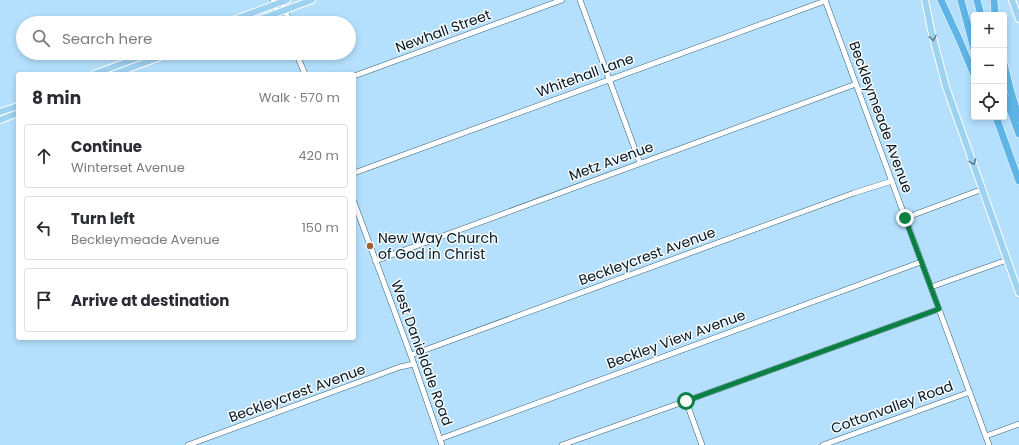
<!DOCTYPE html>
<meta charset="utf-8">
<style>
body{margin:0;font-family:Poppins,sans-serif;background:#f7f7f7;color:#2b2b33}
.controls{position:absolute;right:12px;top:12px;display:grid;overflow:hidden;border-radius:4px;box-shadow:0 2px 6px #0003}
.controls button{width:36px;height:36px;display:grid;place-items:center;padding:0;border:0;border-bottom:1px solid #e1e1e2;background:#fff;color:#2b2b33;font:20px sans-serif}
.stop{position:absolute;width:12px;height:12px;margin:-9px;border:3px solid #0b8043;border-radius:50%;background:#fff}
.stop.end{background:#0b8043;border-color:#fff;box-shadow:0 1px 4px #0008}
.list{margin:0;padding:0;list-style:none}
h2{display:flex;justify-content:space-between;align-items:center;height:52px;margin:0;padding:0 16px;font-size:17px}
h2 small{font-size:13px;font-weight:400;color:#7c7c81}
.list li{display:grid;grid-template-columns:26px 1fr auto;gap:12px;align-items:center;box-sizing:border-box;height:64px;margin:0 8px 8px;padding:0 8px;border:1px solid #e1e1e2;border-radius:4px}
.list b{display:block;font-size:15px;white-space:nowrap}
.list p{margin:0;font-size:13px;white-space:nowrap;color:#7c7c81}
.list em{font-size:13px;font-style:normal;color:#7c7c81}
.icon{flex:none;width:22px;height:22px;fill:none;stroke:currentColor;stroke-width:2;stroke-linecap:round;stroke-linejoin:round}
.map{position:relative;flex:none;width:1019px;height:445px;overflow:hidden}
.search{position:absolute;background:#fff;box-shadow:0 2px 6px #0003;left:16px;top:16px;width:340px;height:44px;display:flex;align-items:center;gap:10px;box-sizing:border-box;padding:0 14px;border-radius:22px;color:#7c7c81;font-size:15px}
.panel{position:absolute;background:#fff;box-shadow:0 2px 6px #0003;left:16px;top:72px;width:340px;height:268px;border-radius:4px}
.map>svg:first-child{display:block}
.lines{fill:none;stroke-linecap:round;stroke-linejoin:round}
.minor-casing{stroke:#376079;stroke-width:6}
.major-casing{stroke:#fff;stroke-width:8}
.highway-casing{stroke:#fff;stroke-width:8}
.minor{stroke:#fff;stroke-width:5}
.major{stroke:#9ed2f1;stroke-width:6}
.highway{stroke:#5eb4e7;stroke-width:7}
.oneway{stroke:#597d92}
.route{stroke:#0b8043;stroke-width:5}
.poi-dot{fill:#a1602b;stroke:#f6fbfe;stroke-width:1.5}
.labels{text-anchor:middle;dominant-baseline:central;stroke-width:3;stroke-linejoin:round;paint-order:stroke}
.street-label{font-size:14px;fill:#05151f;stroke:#f6fbfe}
.poi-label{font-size:14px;fill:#05151f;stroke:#f6fbfe;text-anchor:start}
</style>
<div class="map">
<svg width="1019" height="445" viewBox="0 0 1019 445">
<rect width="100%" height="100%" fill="#b4e0fd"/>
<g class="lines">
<defs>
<g id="minor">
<polyline points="273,0 281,23"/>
<polyline points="281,0 290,23"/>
<polyline points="580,0 640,163"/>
<polyline points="825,0 989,445"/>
<polyline points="296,53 305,74"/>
<polyline points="354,76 562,0"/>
<polyline points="354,173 825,1"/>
<polyline points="354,202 414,364 442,445"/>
<polyline points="905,218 983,189"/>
<polyline points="375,261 856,84"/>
<polyline points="931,287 1007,260"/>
<polyline points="411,355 854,193 892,181"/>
<polyline points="686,401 702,445"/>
<polyline points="986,436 1019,424"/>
<polyline points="440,439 921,262"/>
<polyline points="188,445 400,367 414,364"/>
<polyline points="562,445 686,401 939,309"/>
<polyline points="823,445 970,392"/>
</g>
<g id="major">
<polyline points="925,0 931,30 946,87 1019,293"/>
<polyline points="1012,0 1019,19"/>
<polyline points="225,23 287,0"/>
<polyline points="250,23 312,0"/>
<polyline points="94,74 151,53"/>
<polyline points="114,74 171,53"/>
<polyline points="0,112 18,106"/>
<polyline points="0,120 18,113"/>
</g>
<g id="highway">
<polyline points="941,0 959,39 974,75"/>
<polyline points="961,0 974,49"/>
<polyline points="977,0 981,15"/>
<polyline points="994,0 995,15"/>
<polyline points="1004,64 1010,88 1019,119"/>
<polyline points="1004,93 1019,134"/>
<polyline points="996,117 1019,181"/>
</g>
</defs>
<!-- minor casing -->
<use href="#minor" class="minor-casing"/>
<!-- major casing -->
<use href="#major" class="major-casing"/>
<!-- highway casing -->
<use href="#highway" class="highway-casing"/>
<!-- minor -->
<use href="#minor" class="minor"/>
<!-- major -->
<use href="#major" class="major"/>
<!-- highway -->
<use href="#highway" class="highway"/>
</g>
<!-- one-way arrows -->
<defs><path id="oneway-chevron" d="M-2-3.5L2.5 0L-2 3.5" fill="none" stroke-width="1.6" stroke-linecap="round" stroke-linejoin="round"/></defs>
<g class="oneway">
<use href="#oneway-chevron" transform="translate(933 38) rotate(77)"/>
<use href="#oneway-chevron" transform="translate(973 162) rotate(70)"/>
</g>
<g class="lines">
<!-- route -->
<polyline class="route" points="686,401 939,309 905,218"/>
</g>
<!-- markers -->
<circle class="poi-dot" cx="370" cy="246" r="4"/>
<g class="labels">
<!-- street labels -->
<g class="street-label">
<text transform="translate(443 31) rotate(-20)">Newhall Street</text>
<text transform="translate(585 75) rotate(-20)">Whitehall Lane</text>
<text transform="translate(881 117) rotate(70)">Beckleymeade Avenue</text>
<text transform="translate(611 161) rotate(-20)">Metz Avenue</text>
<text transform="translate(647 256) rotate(-20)">Beckleycrest Avenue</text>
<text transform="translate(676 339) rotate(-20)">Beckley View Avenue</text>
<text transform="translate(422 353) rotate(70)">West Danieldale Road</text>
<text transform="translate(297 393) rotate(-20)">Beckleycrest Avenue</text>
<text transform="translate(892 407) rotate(-20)">Cottonvalley Road</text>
</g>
<!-- poi labels -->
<g class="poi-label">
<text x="378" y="238">New Way Church<tspan x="378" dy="16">of God in Christ</tspan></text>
</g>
</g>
</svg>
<div class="controls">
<button>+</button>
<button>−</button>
<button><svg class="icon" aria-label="locate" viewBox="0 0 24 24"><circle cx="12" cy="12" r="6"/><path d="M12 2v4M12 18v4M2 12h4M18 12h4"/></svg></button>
</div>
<div class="stop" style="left:686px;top:401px"></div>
<div class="stop end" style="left:905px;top:218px"></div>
<div class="search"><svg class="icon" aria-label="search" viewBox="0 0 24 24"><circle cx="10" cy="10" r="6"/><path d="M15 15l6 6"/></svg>Search here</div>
<section class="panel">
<h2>8 min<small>Walk · 570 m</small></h2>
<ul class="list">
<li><svg class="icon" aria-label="ahead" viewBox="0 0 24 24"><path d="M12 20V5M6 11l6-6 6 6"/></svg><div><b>Continue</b><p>Winterset Avenue</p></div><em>420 m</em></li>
<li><svg class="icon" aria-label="left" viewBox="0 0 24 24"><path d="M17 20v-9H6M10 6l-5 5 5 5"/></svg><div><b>Turn left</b><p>Beckleymeade Avenue</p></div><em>150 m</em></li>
<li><svg class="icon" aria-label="arrive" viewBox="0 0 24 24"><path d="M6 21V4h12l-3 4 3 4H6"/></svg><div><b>Arrive at destination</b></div></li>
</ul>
</section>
</div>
